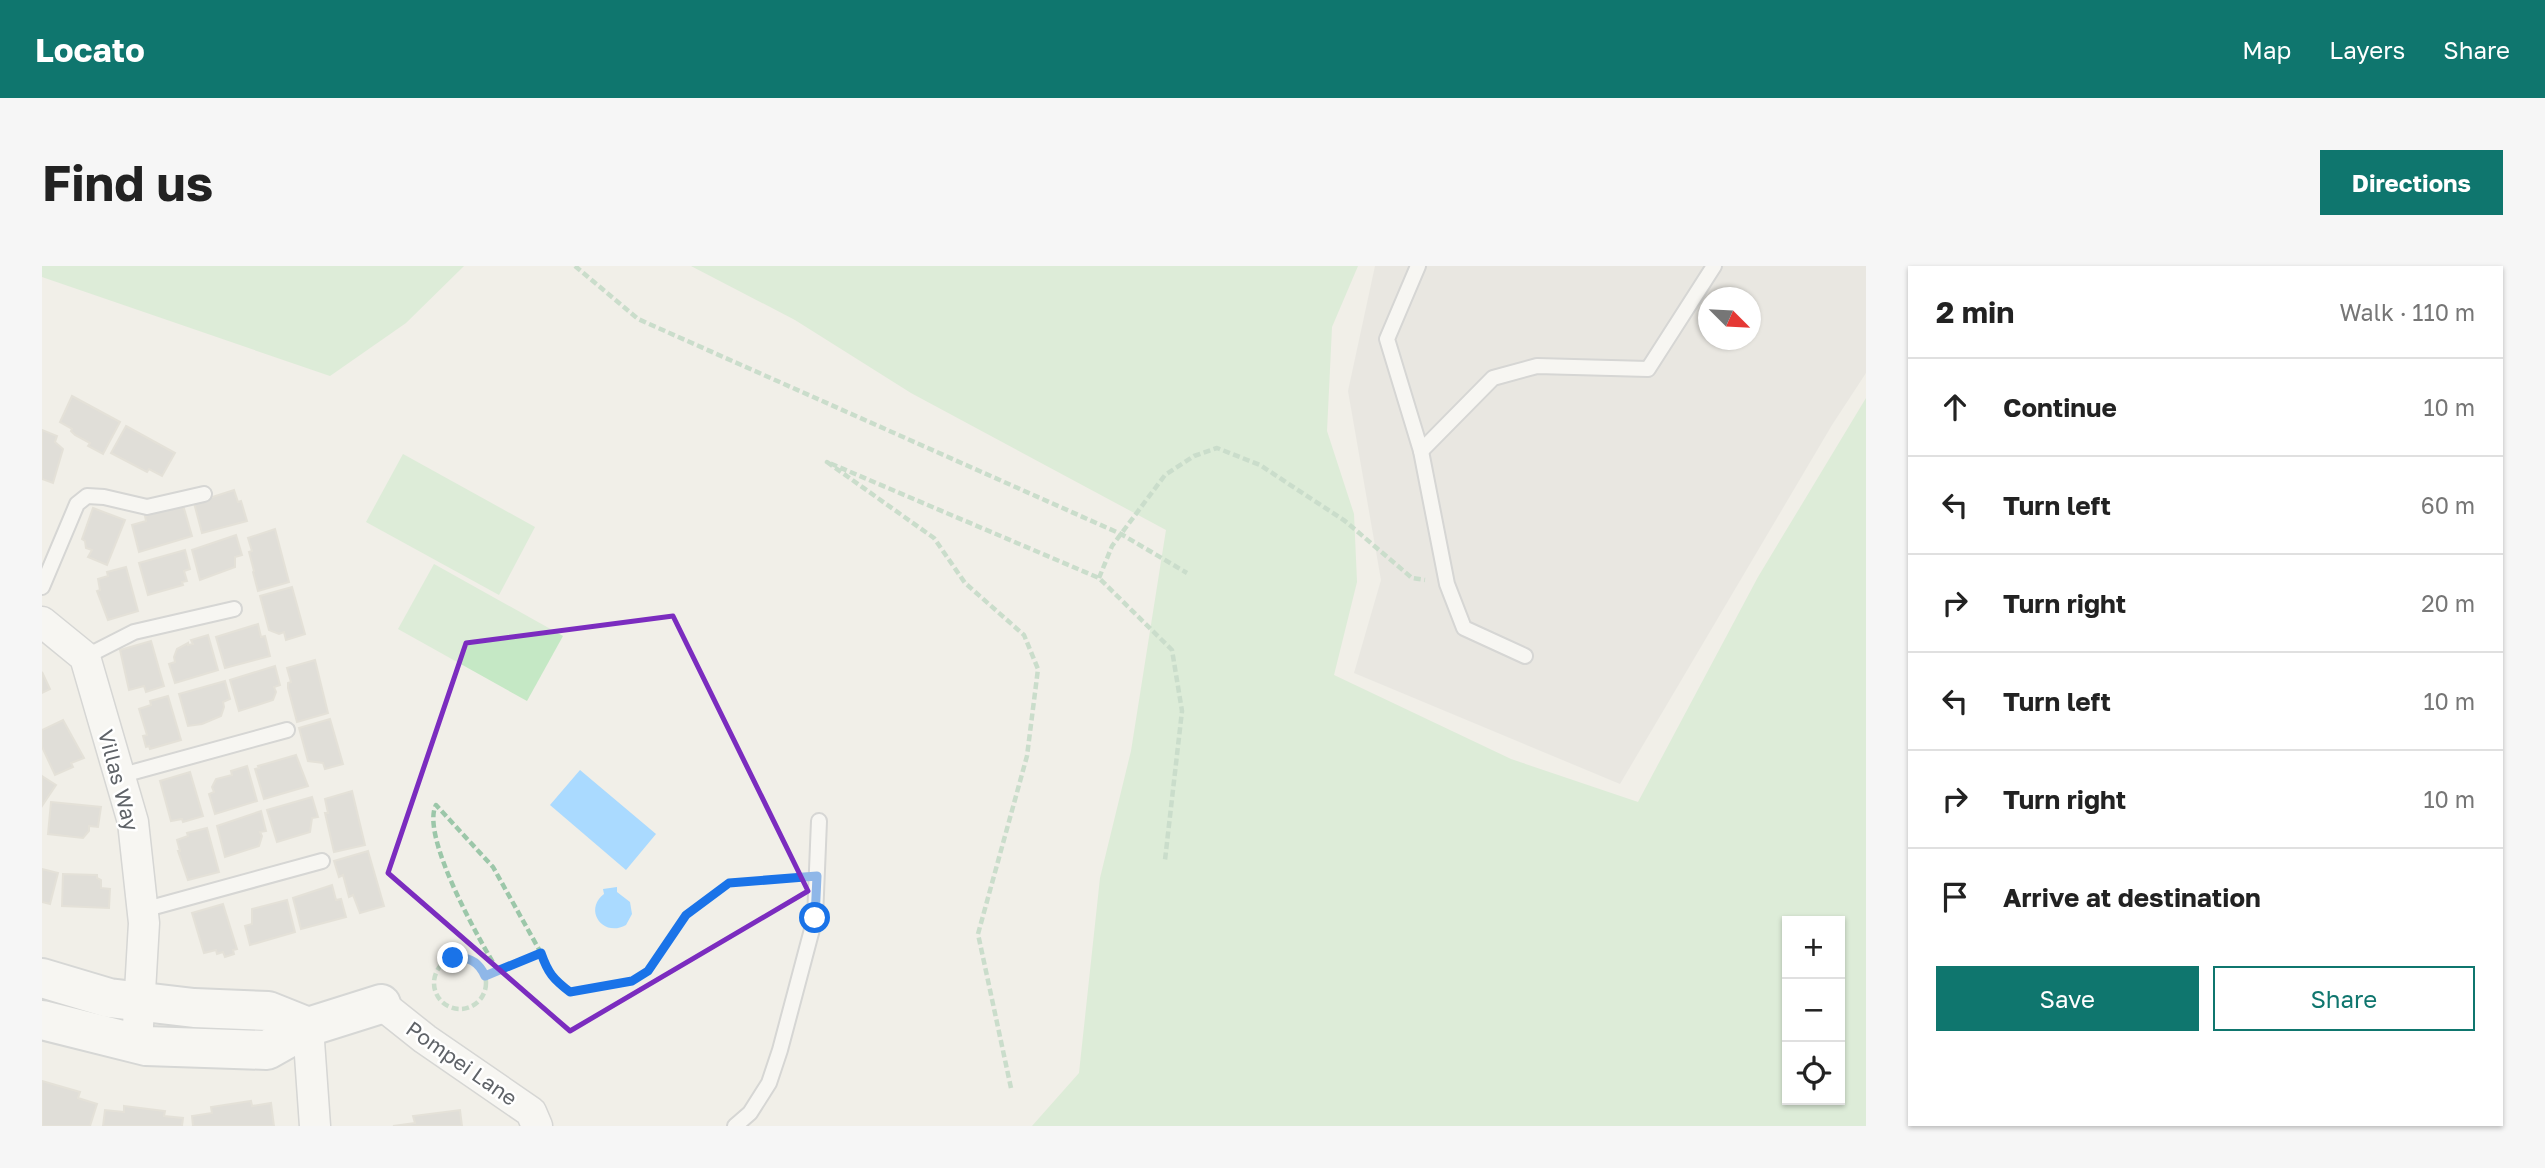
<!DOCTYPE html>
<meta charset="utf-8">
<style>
body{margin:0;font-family:"Golos Text",sans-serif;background:#f6f6f6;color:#222}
.controls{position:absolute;right:21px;bottom:21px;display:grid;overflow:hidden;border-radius:0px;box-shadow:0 2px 5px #0004}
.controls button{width:63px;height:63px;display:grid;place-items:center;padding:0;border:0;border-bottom:2px solid #e0e0e0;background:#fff;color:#222;font:35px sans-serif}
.compass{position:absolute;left:1656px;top:21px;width:63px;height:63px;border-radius:50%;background:#fff;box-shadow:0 2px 5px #0004;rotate:114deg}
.stop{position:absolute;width:21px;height:21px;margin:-16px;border:5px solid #1a73e8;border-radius:50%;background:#fff}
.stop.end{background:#1a73e8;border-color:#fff;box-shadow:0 2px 7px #0008}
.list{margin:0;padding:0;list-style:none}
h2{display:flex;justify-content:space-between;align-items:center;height:91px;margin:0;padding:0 28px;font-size:30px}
h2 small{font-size:23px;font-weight:400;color:#767676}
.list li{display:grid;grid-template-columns:46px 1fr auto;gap:21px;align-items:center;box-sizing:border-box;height:98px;padding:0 28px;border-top:2px solid #e0e0e0}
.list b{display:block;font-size:26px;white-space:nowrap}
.list em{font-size:23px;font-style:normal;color:#767676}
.actions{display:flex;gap:14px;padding:21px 28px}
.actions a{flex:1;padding:16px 0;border:2px solid #0f766e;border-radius:0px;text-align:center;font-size:24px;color:#0f766e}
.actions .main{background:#0f766e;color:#fff}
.icon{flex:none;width:38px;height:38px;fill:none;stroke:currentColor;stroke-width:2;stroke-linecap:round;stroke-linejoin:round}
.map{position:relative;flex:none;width:1824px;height:860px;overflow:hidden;border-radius:0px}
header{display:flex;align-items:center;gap:42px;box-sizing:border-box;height:98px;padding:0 35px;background:#0f766e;color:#fff}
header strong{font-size:33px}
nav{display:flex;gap:38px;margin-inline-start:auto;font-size:24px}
.intro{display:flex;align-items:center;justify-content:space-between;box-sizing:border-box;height:168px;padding:0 42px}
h1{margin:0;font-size:49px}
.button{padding:18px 32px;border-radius:0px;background:#0f766e;color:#fff;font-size:24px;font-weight:700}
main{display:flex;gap:42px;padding:0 42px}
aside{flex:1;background:#fff;border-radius:0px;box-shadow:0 2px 5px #0004}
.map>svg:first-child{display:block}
.industrial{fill:#e0deda;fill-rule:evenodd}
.green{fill:#c5e8c5;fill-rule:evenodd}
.water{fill:#aadaff}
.building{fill:#cccac5;stroke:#d6d1c6;stroke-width:2}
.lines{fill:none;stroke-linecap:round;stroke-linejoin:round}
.lane-casing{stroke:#b5b8bc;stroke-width:18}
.street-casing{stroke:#b5b8bc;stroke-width:33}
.secondary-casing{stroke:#b6babf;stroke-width:42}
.path{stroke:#9cc7a9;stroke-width:4.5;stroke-dasharray:7 3.5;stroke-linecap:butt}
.lane{stroke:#fff;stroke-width:14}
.street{stroke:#fff;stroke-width:30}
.secondary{stroke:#fff;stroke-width:38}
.route{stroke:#1a73e8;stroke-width:9}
.marked{fill:none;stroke:#7b2cbf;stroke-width:5;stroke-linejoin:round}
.labels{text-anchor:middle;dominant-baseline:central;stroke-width:5;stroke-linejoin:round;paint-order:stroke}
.street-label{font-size:21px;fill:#5f6368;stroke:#fff}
</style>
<header>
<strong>Locato</strong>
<nav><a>Map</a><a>Layers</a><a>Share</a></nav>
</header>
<div class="intro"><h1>Find us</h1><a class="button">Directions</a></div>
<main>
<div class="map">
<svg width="1824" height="860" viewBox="0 0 1824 860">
<rect width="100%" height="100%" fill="#f1efe8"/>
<!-- industrial -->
<path class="industrial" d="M1333,0H1824V107L1790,159L1578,518L1312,407L1339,314L1306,125ZM1666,32H1708V74H1666Z"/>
<!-- green -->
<g class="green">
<polygon points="0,0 422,0 364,57 288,110 0,11"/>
<path d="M649,0H1316L1290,61L1285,165L1312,248L1315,316L1292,409L1469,493L1596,536L1716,311L1824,132V860H990L1037,807L1058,612L1089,485L1124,264L869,127L753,54ZM1798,655V834H1745V655Z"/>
<polygon points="361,188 493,261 457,329 324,256"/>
<polygon points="392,298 521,370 485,435 356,363"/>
</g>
<!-- water -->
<g class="water">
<polygon points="538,504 614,568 584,604 508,539"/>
<path d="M575,621V626L588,636L590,648L584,659C561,672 541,644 562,628L561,623Z"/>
</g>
<!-- building -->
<g class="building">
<polygon points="30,130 78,156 61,188 46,180 48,177 33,169 29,165 30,163 18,156"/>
<polygon points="84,160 133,187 120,210 107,203 105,206 69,187"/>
<polygon points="0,164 15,170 13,176 21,183 11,217 0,213"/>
<polygon points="192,224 196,236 199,235 205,255 160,267 152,237"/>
<polygon points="125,239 141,239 150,270 97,286 90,259 104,255 103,250 127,243"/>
<polygon points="51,242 83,254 65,299 46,291 50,284 44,282 43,275 40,273"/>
<polygon points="233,263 247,316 216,325 211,306 212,305 207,286 210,285 206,272"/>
<polygon points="194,269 200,289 193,291 193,301 158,314 150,284"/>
<polygon points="143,284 148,303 142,305 145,315 140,316 141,319 106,329 97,297"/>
<polygon points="84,301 96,345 66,354 55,325 58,324 56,313 66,310 65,306"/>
<polygon points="250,321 263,368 244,374 242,366 237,368 227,364 218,330"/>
<polygon points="216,358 219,371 223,370 228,390 183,402 174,371"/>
<polygon points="166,369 176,404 133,417 127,398 133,396 132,391 135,383 146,377 146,379 151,378 149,374"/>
<polygon points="109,375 122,420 104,426 102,420 87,424 78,384"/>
<polygon points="273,394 286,447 255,456 246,422 246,417 249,416 245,402"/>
<polygon points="233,400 238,419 232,421 234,426 231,434 197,445 188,414"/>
<polygon points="0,406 8,423 0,427"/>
<polygon points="183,415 188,433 181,436 182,441 179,450 160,458 146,460 137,428"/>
<polygon points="126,430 139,474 108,483 107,480 104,481 101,470 105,469 97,443 109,439 108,435"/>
<polygon points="288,453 301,498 283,503 281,497 266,495 257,462"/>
<polygon points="21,454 42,492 29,497 31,501 13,509 0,481 0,464"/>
<polygon points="254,489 266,520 222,533 213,503 217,502 216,500"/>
<polygon points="205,500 215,535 173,548 167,528 172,526 170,521 174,513 190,509 189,505"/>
<polygon points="148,506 161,550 141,556 140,553 129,555 118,515"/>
<polygon points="0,510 14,519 0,540"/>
<polygon points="310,525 323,579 292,586 283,547 286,547 283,533"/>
<polygon points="270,531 276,551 270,552 268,566 235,576 225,544"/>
<polygon points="9,536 59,541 56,561 47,560 47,565 41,572 6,568"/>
<polygon points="219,545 224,565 218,566 220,570 217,580 183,591 175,560"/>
<polygon points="165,562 177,606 146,614 136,585 138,585 135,574 146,570 145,567"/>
<polygon points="326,585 342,640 318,647 311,629 307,631 301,609 297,611 292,595"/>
<polygon points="0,603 16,607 8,638 0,636"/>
<polygon points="21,608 55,609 55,612 59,614 59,622 68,623 67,642 20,640"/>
<polygon points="290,619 294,634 299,633 304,651 259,663 251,632"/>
<polygon points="245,634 253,666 208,679 203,660 210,658 210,643"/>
<polygon points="181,638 195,683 191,684 192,688 183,691 181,686 175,688 174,684 162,687 150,647"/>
<polygon points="0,815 38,826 36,832 55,838 48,860 0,860"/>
<polygon points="209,835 210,840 229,837 232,860 151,860 150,850 170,847 169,841"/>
<polygon points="82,840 123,845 122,850 141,852 140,860 61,860 63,844 82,846"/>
<polygon points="418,844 420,860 351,860 373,857 371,850"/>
</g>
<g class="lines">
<defs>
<g id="lane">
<polyline points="1376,0 1345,73 1379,185 1451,112 1495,100 1606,103 1672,0"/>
<polyline points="1379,185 1405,318 1422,362 1483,390"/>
<polyline points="0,321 35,238 45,230 62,231 105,241 162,228"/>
<polyline points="43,391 92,366 192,343"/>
<polyline points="77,510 245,464"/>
<polyline points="101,644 280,595"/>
<polyline points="693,860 708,847 727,817 738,784 773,652 777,555"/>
</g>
<g id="street">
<polyline points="0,356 43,391 91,556 102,657 95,777"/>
<polyline points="339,738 383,773 489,846 495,860"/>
<polyline points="266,761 273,860"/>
</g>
<g id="secondary">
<polyline points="0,712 67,732 152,742 226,745 266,761"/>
<polyline points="0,754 104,780 225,784 266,761 339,738"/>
</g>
</defs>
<!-- lane casing -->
<use href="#lane" class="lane-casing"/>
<!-- street casing -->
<use href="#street" class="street-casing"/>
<!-- secondary casing -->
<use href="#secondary" class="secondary-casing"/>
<!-- path -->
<g class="path">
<polyline points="533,0 596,53 1079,268 1145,307"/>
<polyline points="1057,312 1070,280 1123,209 1152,190 1175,182 1218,199 1303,255 1370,312 1383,314"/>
<circle cx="418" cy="717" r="26"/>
<path d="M456,705C438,675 378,570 394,539L451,601L499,687"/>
<polyline points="443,710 499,687 506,706 528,726 590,715 606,705 644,649 687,617 753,612"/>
<polyline points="969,822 936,668 985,490 996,403 982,369 923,317 892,272 785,196 1057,312 1130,384 1140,445 1123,594"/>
</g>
<!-- lane -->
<use href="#lane" class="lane"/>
<!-- street -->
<use href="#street" class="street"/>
<!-- secondary -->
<use href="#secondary" class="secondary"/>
</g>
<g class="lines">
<!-- route -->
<path class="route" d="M411,692C427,690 437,696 443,710L499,687C506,707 511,713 528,726L590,715L606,705L644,649L687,617L775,610L773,652"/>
</g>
<!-- marked area -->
<path d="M0 0H1824V860H0ZM631,350L766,625L528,765L346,607L424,377Z" fill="#f1efe8" fill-opacity=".55" fill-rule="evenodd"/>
<path class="marked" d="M631,350L766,625L528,765L346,607L424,377Z"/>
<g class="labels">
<!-- street labels -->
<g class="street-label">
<text transform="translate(77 514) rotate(75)">Villas Way</text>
<text transform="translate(420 797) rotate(35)">Pompei Lane</text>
</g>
</g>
</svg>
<div class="controls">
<button>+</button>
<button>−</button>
<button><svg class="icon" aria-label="locate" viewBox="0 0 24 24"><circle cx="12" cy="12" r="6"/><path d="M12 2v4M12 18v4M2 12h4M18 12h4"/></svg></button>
</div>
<svg class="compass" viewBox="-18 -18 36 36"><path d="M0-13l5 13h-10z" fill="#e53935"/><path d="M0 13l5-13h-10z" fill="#767676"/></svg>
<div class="stop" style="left:773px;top:652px"></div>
<div class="stop end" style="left:411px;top:692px"></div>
</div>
<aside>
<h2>2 min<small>Walk · 110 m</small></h2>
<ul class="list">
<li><svg class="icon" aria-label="ahead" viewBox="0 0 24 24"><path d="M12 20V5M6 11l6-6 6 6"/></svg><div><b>Continue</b></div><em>10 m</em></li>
<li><svg class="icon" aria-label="left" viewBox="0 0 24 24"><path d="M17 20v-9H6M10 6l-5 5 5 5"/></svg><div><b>Turn left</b></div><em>60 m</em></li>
<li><svg class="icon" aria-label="right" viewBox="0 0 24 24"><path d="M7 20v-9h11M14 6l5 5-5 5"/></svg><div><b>Turn right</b></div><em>20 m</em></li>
<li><svg class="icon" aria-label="left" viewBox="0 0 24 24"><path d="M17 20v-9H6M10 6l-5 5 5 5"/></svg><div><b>Turn left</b></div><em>10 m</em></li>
<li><svg class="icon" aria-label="right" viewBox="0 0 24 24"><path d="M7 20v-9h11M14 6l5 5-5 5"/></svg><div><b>Turn right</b></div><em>10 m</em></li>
<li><svg class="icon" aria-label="arrive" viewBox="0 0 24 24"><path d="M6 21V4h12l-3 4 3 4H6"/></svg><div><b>Arrive at destination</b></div></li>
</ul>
<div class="actions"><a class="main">Save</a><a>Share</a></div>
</aside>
</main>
